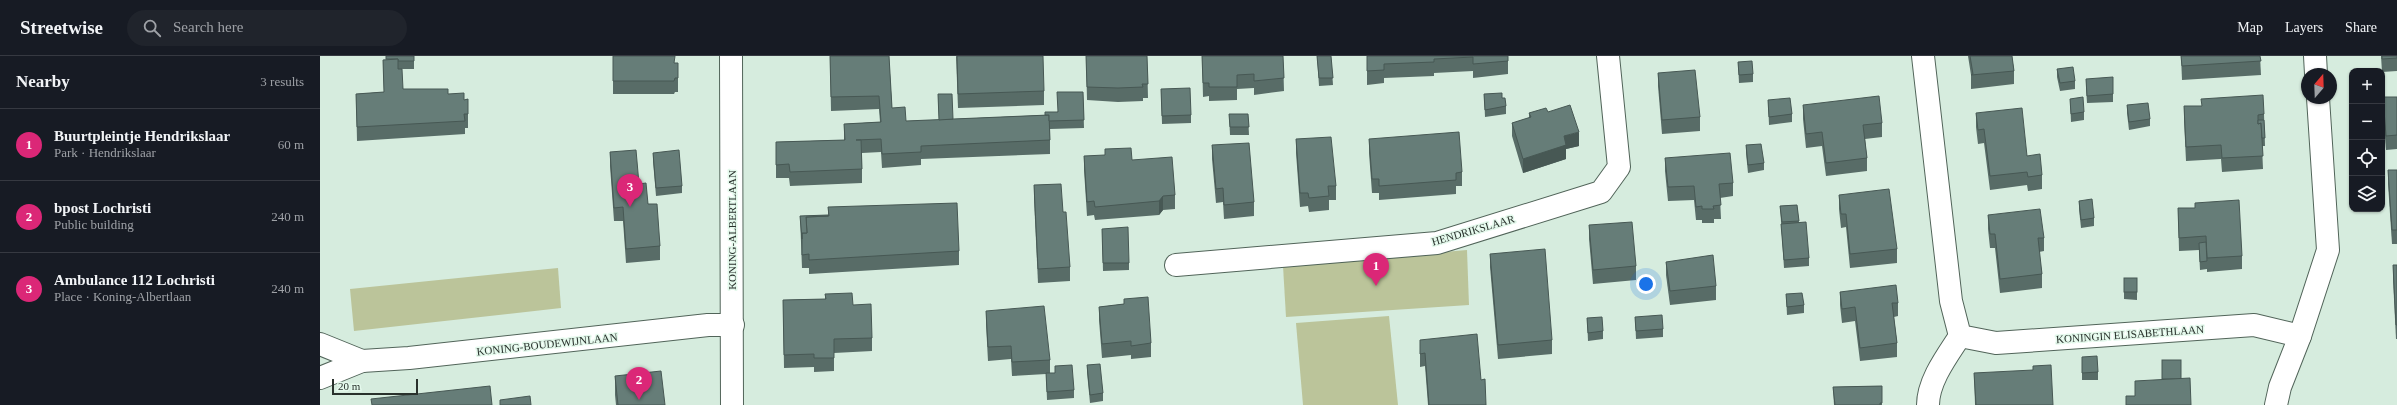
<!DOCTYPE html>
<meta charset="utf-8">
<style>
body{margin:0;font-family:Georgia,serif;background:#20242c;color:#f1f3f6}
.controls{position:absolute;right:12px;top:12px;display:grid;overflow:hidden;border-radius:8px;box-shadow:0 1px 3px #0004}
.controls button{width:36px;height:36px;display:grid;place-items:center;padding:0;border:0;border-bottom:1px solid #363941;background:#171b24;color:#f1f3f6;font:20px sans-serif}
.compass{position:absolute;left:1981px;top:12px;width:36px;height:36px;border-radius:50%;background:#171b24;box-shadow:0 1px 3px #0004;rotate:19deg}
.scale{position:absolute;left:12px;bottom:10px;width:86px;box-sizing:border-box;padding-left:4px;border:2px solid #29312c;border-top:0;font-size:11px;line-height:14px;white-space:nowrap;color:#29312c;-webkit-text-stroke:3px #e4f9ec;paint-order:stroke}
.you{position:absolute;left:1326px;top:228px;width:14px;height:14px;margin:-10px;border:3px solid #fff;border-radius:50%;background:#1a73e8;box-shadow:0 0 0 6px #1a73e833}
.badge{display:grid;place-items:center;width:26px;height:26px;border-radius:50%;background:#db2777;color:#fff;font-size:13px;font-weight:700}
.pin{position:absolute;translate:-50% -33px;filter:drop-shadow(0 1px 2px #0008)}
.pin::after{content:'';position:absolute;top:21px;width:14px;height:12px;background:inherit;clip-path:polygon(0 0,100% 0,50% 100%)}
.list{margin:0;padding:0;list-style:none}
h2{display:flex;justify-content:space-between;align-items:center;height:52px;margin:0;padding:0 16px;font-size:17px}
h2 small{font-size:13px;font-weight:400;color:#9ea1a6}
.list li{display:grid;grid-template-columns:26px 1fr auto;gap:12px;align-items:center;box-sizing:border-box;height:72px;padding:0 16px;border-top:1px solid #363941}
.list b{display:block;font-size:15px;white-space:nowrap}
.list p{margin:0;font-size:13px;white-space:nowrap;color:#9ea1a6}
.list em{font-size:13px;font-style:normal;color:#9ea1a6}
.icon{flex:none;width:22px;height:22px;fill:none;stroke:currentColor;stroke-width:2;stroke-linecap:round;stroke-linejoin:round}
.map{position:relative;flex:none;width:2077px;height:349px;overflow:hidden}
header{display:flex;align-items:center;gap:24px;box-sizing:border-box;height:56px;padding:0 20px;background:#171b24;border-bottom:1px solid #363941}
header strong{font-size:19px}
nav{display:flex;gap:22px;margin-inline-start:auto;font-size:14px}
.search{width:280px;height:36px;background:#20242c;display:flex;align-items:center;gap:10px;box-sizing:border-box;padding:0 14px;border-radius:22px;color:#9ea1a6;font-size:15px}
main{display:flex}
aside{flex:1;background:#171b24}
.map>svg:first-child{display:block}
.green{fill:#bbc49a}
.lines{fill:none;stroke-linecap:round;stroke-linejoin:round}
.minor-casing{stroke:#516459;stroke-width:24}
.minor{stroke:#fff;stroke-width:22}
.wall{fill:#586c67}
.shaded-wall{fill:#475854}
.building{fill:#667d78;stroke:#475854}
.labels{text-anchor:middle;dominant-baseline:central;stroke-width:3;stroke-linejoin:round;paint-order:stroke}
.street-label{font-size:11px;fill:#29312c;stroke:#e4f9ec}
</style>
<header>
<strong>Streetwise</strong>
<div class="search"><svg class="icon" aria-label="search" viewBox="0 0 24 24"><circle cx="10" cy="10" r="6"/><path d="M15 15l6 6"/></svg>Search here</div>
<nav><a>Map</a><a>Layers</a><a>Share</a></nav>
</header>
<main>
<aside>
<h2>Nearby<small>3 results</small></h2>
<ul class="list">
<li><span class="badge">1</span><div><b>Buurtpleintje Hendrikslaar</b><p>Park · Hendrikslaar</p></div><em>60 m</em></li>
<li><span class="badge">2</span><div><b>bpost Lochristi</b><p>Public building</p></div><em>240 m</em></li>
<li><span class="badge">3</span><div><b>Ambulance 112 Lochristi</b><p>Place · Koning-Albertlaan</p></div><em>240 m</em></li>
</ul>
</aside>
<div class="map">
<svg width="2077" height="349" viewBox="0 0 2077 349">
<rect width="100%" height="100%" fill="#d6ecde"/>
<!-- green -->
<g class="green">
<polygon points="1147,194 1149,249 966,261 963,210"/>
<polygon points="238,212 241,252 34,275 30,233"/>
<polygon points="1069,260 1078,349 983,349 976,267"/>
</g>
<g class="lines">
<defs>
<g id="minor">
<polyline points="411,0 412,349"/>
<polyline points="1603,0 1631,245 1640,280 1676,287 1934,269 1980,280"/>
<polyline points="1995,0 1996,18"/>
<polyline points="856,209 1117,187 1281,136 1299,111 1288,0"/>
<polyline points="0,288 42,305"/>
<polyline points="0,322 42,305 89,302 388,269 413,269"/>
<path d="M1608,349C1608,325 1627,300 1640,280"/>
<polyline points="1956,349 1960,331 1980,280 2008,194 1998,42"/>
</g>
</defs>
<!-- minor casing -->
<use href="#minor" class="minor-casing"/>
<!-- minor -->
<use href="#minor" class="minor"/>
</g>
<!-- wall -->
<g class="wall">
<polygon points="94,0 94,13 78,13 83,33 128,38 144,44 148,43 148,72 145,72 145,78 37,85 36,38 64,36 63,4"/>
<polygon points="293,0 355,7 358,7 358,36 355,36 354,38 293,38"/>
<polygon points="510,0 569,0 572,52 586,65 619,64 618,38 633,63 725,59 737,56 763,36 764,72 730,73 730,98 601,103 601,109 562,112 561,96 542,97 542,127 470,130 469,122 456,122 456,86 524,84 524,68 560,66 559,53 511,55"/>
<polygon points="636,0 724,35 724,49 638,52"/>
<polygon points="766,0 827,0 828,42 823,42 823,45 798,46 767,44"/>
<polygon points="882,0 963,0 964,35 934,39 934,32 917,33 917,44 889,45 889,40 883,41"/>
<polygon points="997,0 1011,0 1013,29 999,30"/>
<polygon points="1047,0 1188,0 1188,18 1153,22 1153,15 1114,17 1114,20 1064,22 1064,27 1047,29"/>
<polygon points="1648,0 1692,0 1694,15 1694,28 1651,33 1651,19"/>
<polygon points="1861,0 1940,0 1941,19 1862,24"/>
<polygon points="2061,0 2077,0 2077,15 2062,16"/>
<polygon points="1418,6 1433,18 1433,26 1419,27"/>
<polygon points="1737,13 1755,25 1755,33 1740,35 1737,21"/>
<polygon points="1338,17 1380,61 1380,75 1342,78 1338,30"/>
<polygon points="1766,23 1793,38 1793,46 1767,47 1766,31"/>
<polygon points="841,33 871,59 871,67 842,68"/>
<polygon points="1164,38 1182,42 1186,50 1186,58 1165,61"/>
<polygon points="2063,41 2077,41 2077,93 2066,94 2063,55"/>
<polygon points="1750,43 1764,56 1764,64 1751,66"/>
<polygon points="1448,44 1472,58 1472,66 1449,69"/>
<polygon points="1483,49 1562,67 1562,81 1545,83 1547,102 1547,115 1506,120 1502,90 1486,92 1483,63"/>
<polygon points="1807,49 1830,63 1830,70 1809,74 1807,57"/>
<polygon points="1864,50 1944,58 1945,90 1942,90 1943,113 1902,116 1901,103 1866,105 1864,64"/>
<polygon points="1228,56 1259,90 1246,93 1246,103 1203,117 1192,80 1192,67 1209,62 1209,57"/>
<polygon points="1656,57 1707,100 1722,119 1722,133 1708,135 1707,129 1670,134 1664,87 1658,88 1656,71"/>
<polygon points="909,58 928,58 929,79 910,79"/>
<polygon points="976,83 1016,130 1016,144 1009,144 1009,154 989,156 988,150 980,151 976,97"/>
<polygon points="1049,83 1142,116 1142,130 1136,130 1136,138 1059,144 1059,137 1052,137 1049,97"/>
<polygon points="892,89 934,146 934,160 904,163 903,146 896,147 892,103"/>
<polygon points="1426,89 1444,107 1444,114 1428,117 1426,97"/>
<polygon points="290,96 319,128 328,148 340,190 340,204 306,207 303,165 294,165 290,110"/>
<polygon points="333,97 362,130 362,137 336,140 333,105"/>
<polygon points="764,100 812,104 855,139 855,153 843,154 839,159 775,164 774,159 767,160 764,114"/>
<polygon points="1345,102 1413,127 1413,140 1400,142 1401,163 1394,163 1394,167 1382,167 1382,164 1376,164 1374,144 1348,145 1345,115"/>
<polygon points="2068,114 2077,114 2077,188 2072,188 2068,128"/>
<polygon points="714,129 743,156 750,211 750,225 718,227 714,143"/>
<polygon points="1519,139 1577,193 1577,207 1530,212 1526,171 1521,172 1519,153"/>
<polygon points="1759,145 1774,162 1774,170 1761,172 1759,153"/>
<polygon points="1477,149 1479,167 1489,202 1489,210 1464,212 1460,150"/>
<polygon points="508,151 639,195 639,209 489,218 489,212 482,212 480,160 508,159"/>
<polygon points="1858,152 1922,200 1922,213 1887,216 1887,213 1880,214 1879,194 1859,195"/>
<polygon points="1668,159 1724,182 1724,195 1719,196 1722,218 1722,232 1680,237 1675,192 1670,192 1668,173"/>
<polygon points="1269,169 1316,210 1316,224 1273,228 1269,183"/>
<polygon points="782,173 809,207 809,214 783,215"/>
<polygon points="1170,198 1232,284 1232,298 1178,303 1170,211"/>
<polygon points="1346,206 1396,230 1396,244 1350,249 1346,219"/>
<polygon points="2073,209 2077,209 2077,283 2076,283 2073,223"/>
<polygon points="1804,222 1817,222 1817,244 1804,243"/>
<polygon points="1520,236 1578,247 1578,260 1574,261 1577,287 1577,301 1540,305 1535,265 1522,267 1520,249"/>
<polygon points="505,238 552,282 552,295 514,297 514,315 494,316 494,311 464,312 463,244 505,243"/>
<polygon points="1466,238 1484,249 1484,257 1467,259"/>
<polygon points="804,243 831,287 831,301 811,303 811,299 782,302 779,264 779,251 804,248"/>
<polygon points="666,255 730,304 730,317 754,334 754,342 727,344 726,318 692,320 691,303 668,305 666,268"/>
<polygon points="1315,261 1343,273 1343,281 1316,283"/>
<polygon points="1267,262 1283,275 1283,283 1268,285"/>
<polygon points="1100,284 1161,324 1166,349 1108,349 1105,310 1100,311"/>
<polygon points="1762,301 1778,316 1778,324 1762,324"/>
<polygon points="767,309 783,337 783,345 770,347 767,316"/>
<polygon points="1654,317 1733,349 1655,349"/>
<polygon points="295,320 345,349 296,349 295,339"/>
<polygon points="1562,330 1562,349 1514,349 1513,331"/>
</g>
<!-- shaded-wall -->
<g class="shaded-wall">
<polygon points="1259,76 1259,90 1246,93 1246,103 1203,117 1203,103 1244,80"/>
<polygon points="843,140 843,154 839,159 839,145"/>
</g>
<!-- building -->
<g class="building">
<polygon points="66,0 94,0 94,5 78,5 78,3 66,3"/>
<polygon points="293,0 355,0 354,7 358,7 358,22 355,22 354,25 293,25"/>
<polygon points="510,0 569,0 572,52 585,51 586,65 729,59 730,84 601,90 601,96 562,98 561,83 536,84 541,84 542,113 470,116 469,108 456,109 456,86 525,84 524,68 561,66 559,40 511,41"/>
<polygon points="637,0 723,0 724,35 638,38"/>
<polygon points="766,0 827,0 828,28 822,28 823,31 798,32 767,31"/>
<polygon points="882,0 963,0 964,22 934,25 934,18 917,19 917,31 889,31 889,27 883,27"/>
<polygon points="997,0 1011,0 1013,22 999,22"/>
<polygon points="1047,0 1188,0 1188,5 1153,8 1153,1 1114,3 1114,6 1064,8 1064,14 1047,15"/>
<polygon points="1650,0 1692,0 1694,15 1651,19 1653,18"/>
<polygon points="1861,0 1940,0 1941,5 1862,10"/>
<polygon points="2062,0 2077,0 2077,2 2062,3"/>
<polygon points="78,3 78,13 82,13 83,33 128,33 128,38 144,37 144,44 148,43 148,58 144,58 145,65 37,71 36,38 64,36 63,4"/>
<polygon points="1432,5 1433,18 1419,19 1418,6"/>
<polygon points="1753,11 1755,25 1740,27 1737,13"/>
<polygon points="1375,14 1380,61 1342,64 1338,17"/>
<polygon points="1793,21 1793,38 1767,40 1766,23"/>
<polygon points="870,32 871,59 842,60 841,33"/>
<polygon points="737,36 763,36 764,64 729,65 729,59 725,59 725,56 738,56"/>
<polygon points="1182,37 1182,42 1185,42 1186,50 1165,54 1164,38"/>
<polygon points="618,38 632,38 633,63 619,64"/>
<polygon points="1943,39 1944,58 1938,59 1938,68 1941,67 1943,100 1902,102 1901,89 1866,91 1864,50 1882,50 1881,43"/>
<polygon points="1559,40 1562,67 1543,69 1547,102 1506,107 1502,76 1486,78 1483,49"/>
<polygon points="1763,41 1764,56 1751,58 1750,43"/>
<polygon points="2063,41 2077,41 2077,79 2066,80"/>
<polygon points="1470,42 1472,58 1449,61 1448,44"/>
<polygon points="1828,47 1830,63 1809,66 1807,49"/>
<polygon points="1250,49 1259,76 1244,80 1246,89 1203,103 1192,67 1211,61 1209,57 1226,52 1228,56"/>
<polygon points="1702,52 1707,100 1720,98 1722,119 1708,121 1707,116 1670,120 1664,73 1658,74 1656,57"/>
<polygon points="909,58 928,58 929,71 910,71"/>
<polygon points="1938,64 1944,64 1945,82 1942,82 1941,67 1938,68"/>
<polygon points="1139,76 1142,116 1136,117 1136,124 1059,130 1059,123 1052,123 1049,83"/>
<polygon points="1011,81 1016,130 1008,130 1009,140 989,142 988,137 980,137 976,83"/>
<polygon points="929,87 934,146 904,149 903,132 896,133 892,89"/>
<polygon points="1441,88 1444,107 1428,109 1426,89"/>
<polygon points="811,92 812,104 852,101 855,139 843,140 839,145 775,151 774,145 767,146 764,100 785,99 785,93"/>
<polygon points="316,94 319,128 326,127 328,148 337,148 340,190 306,193 303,151 294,152 290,96"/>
<polygon points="359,94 362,130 336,132 333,97"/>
<polygon points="1410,97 1413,127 1399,128 1401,149 1393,150 1394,153 1382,153 1382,150 1376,151 1374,130 1348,131 1345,102"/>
<polygon points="2068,114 2077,114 2077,174 2072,174"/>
<polygon points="741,128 743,156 746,156 750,211 718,213 714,129"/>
<polygon points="1569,133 1577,193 1530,198 1526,158 1521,158 1519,139"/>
<polygon points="1772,143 1774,162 1761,164 1759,145"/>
<polygon points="1919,144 1922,200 1887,202 1886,180 1859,182 1858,152 1875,152 1875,147"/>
<polygon points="637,147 639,195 489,204 489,198 482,199 482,177 487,177 486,161 509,160 508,151"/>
<polygon points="1477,149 1479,165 1462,166 1460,150"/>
<polygon points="1720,153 1724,182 1718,182 1722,218 1680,223 1675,178 1670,178 1668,159"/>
<polygon points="508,159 508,160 486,161 487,177 482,177 482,183 480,160"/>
<polygon points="1312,166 1316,210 1273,214 1269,169"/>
<polygon points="1486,166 1489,202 1464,204 1461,168"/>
<polygon points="808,171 809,207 783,207 782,173"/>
<polygon points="1886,186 1887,205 1880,206 1879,187"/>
<polygon points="1225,193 1232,284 1178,289 1170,198"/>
<polygon points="1393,199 1396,230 1350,235 1346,206"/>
<polygon points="2073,209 2077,209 2077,269 2076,269"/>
<rect x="1804" y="222" width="13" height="14"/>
<polygon points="1576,229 1578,247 1572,247 1577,287 1540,292 1535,251 1522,253 1520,236"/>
<polygon points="532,237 533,249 551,248 552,282 514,283 514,302 494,302 494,298 464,299 463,244 506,243 505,238"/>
<polygon points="1482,237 1484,249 1467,251 1466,238"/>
<polygon points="828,241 831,287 811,290 811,285 782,288 779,251 804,248 804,243"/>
<polygon points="724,250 730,304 692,306 691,290 668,291 666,255"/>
<polygon points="1342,259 1343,273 1316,275 1315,261"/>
<polygon points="1282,261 1283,275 1268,277 1267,262"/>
<polygon points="1157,278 1161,324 1165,323 1166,349 1109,349 1105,297 1100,298 1100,284"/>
<polygon points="1777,300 1778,316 1762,317 1762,301"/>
<rect x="1842" y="304" width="19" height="19"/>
<polygon points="780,308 783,337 770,339 767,309"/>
<polygon points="752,309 754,334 727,336 726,317 735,317 735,310"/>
<polygon points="1731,309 1733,349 1656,349 1654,317 1713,314 1713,310"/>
<polygon points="341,315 345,349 298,349 295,320"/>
<polygon points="1870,322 1871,349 1806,349 1806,340 1815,340 1815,325"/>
<polygon points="170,330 172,349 52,349 51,343"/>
<polygon points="1562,330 1562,347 1560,347 1560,349 1515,349 1513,331"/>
<polygon points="210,340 211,349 180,349 180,344"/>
</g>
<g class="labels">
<!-- street labels -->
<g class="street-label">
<text transform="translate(412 174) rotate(-90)">KONING-ALBERTLAAN</text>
<text transform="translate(1153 174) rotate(-16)">HENDRIKSLAAR</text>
<text transform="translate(1810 278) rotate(-4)">KONINGIN ELISABETHLAAN</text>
<text transform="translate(227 288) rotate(-6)">KONING-BOUDEWIJNLAAN</text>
</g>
</g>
</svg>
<div class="controls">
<button>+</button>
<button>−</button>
<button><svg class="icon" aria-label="locate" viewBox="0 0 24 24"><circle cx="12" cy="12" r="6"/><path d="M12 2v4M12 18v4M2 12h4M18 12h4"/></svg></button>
<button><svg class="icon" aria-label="layers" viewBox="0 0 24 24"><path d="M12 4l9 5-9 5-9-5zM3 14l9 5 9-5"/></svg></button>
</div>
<svg class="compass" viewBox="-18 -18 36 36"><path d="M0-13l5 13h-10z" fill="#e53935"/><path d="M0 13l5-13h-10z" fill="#9ea1a6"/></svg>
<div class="scale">20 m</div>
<div class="you"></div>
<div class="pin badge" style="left:1056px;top:230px">1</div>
<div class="pin badge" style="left:319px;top:344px">2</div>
<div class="pin badge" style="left:310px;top:151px">3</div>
</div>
</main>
